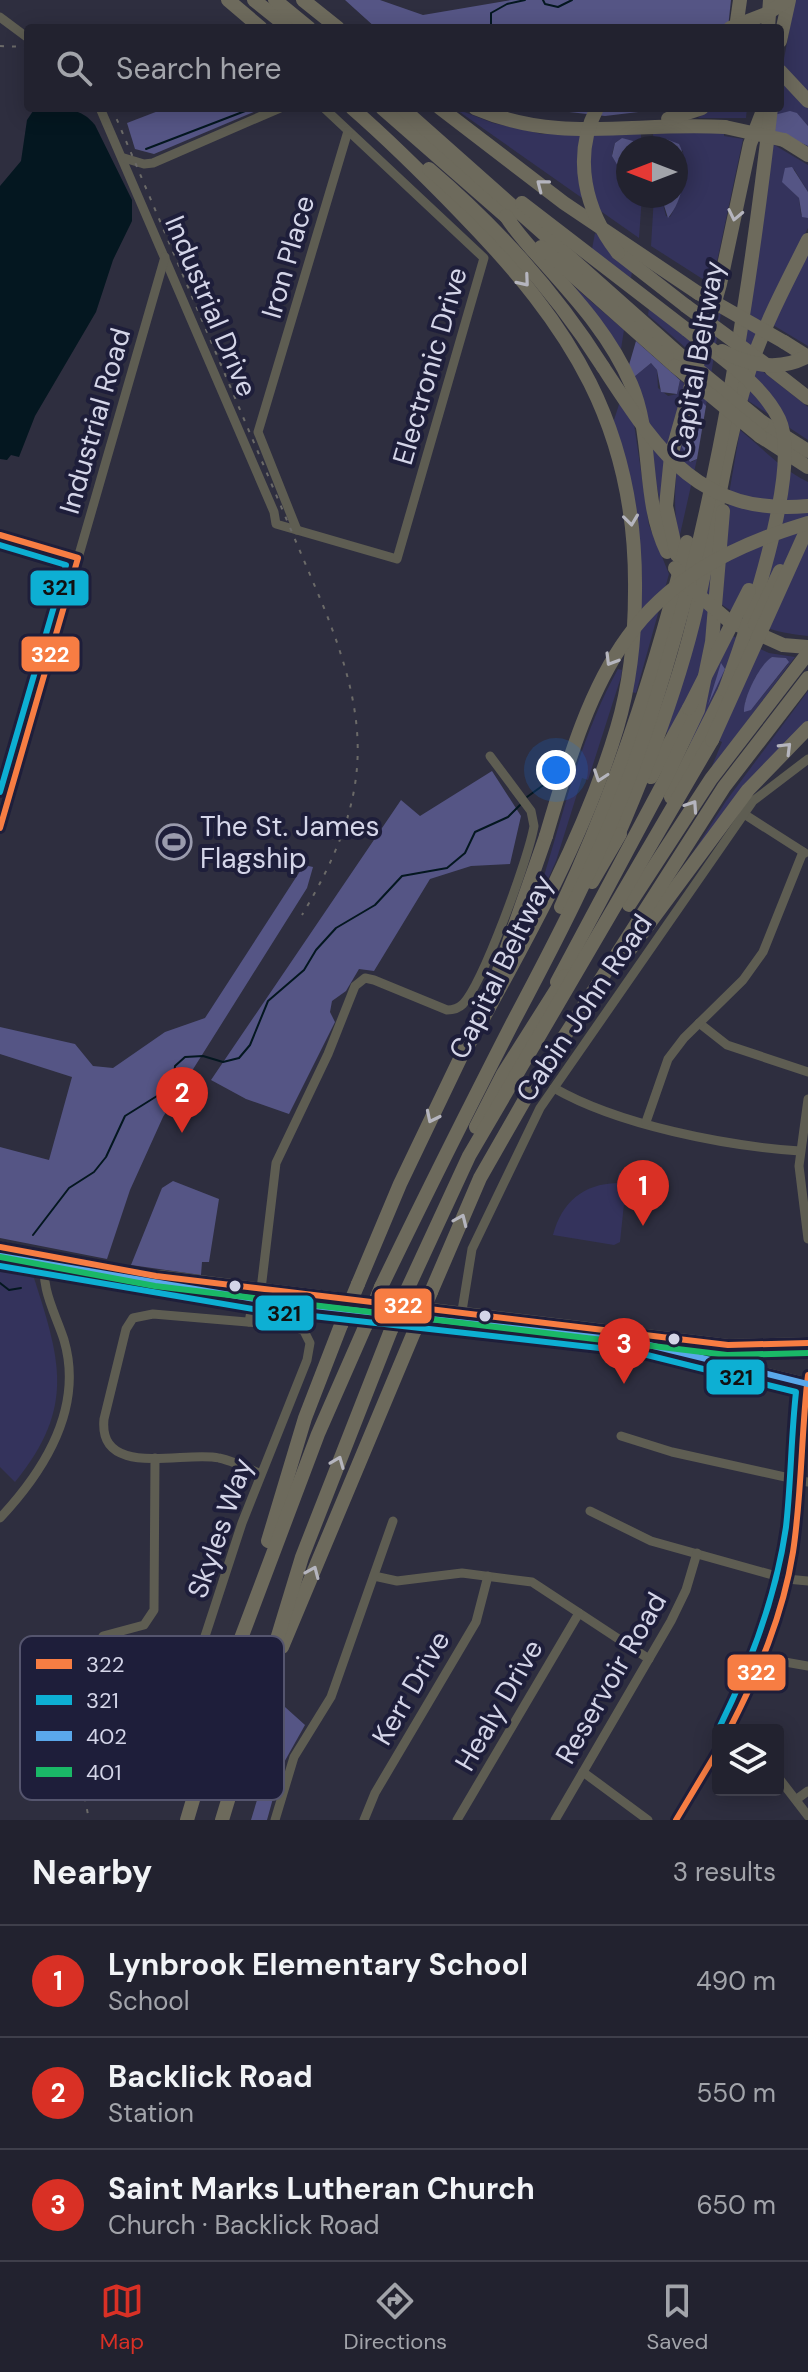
<!DOCTYPE html>
<meta charset="utf-8">
<style>
body{margin:0;font-family:"DM Sans",sans-serif;background:#2a2a37;color:#f1f3f6}
.controls{position:absolute;right:24px;bottom:24px;display:grid;overflow:hidden;border-radius:8px;box-shadow:0 4px 20px #0003}
.controls button{width:72px;height:72px;display:grid;place-items:center;padding:0;border:0;border-bottom:2px solid #3f3f4b;background:#22222f;color:#f1f3f6;font:40px sans-serif}
.compass{position:absolute;left:616px;top:136px;width:72px;height:72px;border-radius:50%;background:#22222f;box-shadow:0 4px 20px #0003;rotate:270deg}
.you{position:absolute;left:556px;top:770px;width:28px;height:28px;margin:-20px;border:6px solid #fff;border-radius:50%;background:#1a73e8;box-shadow:0 0 0 12px #1a73e833}
.badge{display:grid;place-items:center;width:52px;height:52px;border-radius:50%;background:#d93025;color:#fff;font-size:26px;font-weight:700}
.pin{position:absolute;translate:-50% -66px;filter:drop-shadow(0 2px 4px #0008)}
.pin::after{content:'';position:absolute;top:42px;width:28px;height:24px;background:inherit;clip-path:polygon(0 0,100% 0,50% 100%)}
.list{margin:0;padding:0;list-style:none}
h2{display:flex;justify-content:space-between;align-items:center;height:104px;margin:0;padding:0 32px;font-size:34px}
h2 small{font-size:26px;font-weight:400;color:#a2a4aa}
.list li{display:grid;grid-template-columns:52px 1fr auto;gap:24px;align-items:center;box-sizing:border-box;height:112px;padding:0 32px;border-top:2px solid #3f3f4b}
.list b{display:block;font-size:30px;white-space:nowrap}
.list p{margin:0;font-size:26px;white-space:nowrap;color:#a2a4aa}
.list em{font-size:26px;font-style:normal;color:#a2a4aa}
.icon{flex:none;width:44px;height:44px;fill:none;stroke:currentColor;stroke-width:2;stroke-linecap:round;stroke-linejoin:round}
.map{position:relative;flex:none;width:808px;height:1820px;overflow:hidden}
.search{position:absolute;background:#22222f;box-shadow:0 4px 20px #0003;left:24px;right:24px;top:24px;height:88px;display:flex;align-items:center;gap:20px;box-sizing:border-box;padding:0 28px;border-radius:8px;color:#a2a4aa;font-size:30px}
.sheet{height:440px;background:#22222f}
nav{display:flex;justify-content:space-around;align-items:center;box-sizing:border-box;height:112px;border-top:2px solid #3f3f4b;background:#22222f;font-size:22px;color:#a2a4aa}
nav a{display:grid;justify-items:center;gap:4px}
nav .on{color:#d93025}
.map>svg:first-child{display:block}
.green{fill:#34335c;fill-rule:evenodd}
.forest{fill:#555585}
.water{fill:#041720}
.lines{fill:none;stroke-linecap:round;stroke-linejoin:round}
.stream{stroke:#041720;stroke-width:2}
.minor{stroke:#5e5d52;stroke-width:9}
.major{stroke:#676558;stroke-width:12}
.highway{stroke:#6d6a5c;stroke-width:14}
.rail{stroke:#6b6a68;stroke-width:2;stroke-dasharray:4 8;stroke-linecap:butt}
.highway-bridge{stroke:#6d6a5c;stroke-width:14}
.bus-1-casing{stroke:#1e1e3a;stroke-width:12}
.bus-2-casing{stroke:#1e1e3a;stroke-width:12}
.bus-3-casing{stroke:#1e1e3a;stroke-width:12}
.bus-4-casing{stroke:#1e1e3a;stroke-width:12}
.bus-1{stroke:#f77d43;stroke-width:6}
.bus-2{stroke:#0dafd3;stroke-width:6}
.bus-3{stroke:#5aa8eb;stroke-width:6}
.bus-4{stroke:#1ab867;stroke-width:6}
.oneway{stroke:#b5b5be}
.bus-dot{fill:#d4d5e8;stroke:#1e1e3a;stroke-width:3}
.labels{text-anchor:middle;dominant-baseline:central;stroke-width:8;stroke-linejoin:round;paint-order:stroke}
.street-label{font-size:28px;fill:#d4d5e8;stroke:#1e1e3a}
.poi-label{font-size:28px;fill:#d4d5e8;stroke:#1e1e3a;text-anchor:start}
.key{fill:#1e1e3a;stroke:#55556e;stroke-width:2}
.key-label{font-size:22px;fill:#d4d5e8}
.line-badge{stroke:#1e1e3a;stroke-width:3}
.badge-label{font-size:22px;text-anchor:middle;font-weight:bold;fill:#fff}
.pale-badge-label{font-size:22px;text-anchor:middle;font-weight:bold;fill:#111}
</style>
<div class="map">
<svg width="808" height="1820" viewBox="0 0 808 1820">
<rect width="100%" height="100%" fill="#2e2e3f"/>
<!-- green -->
<g class="green">
<polygon points="795,0 808,0 808,126 797,113 774,115 775,108 780,108 780,80"/>
<polygon points="454,108 493,123 542,134 641,134 641,148 622,138 615,143 612,154 628,183 628,196 642,196 639,238"/>
<polygon points="709,108 747,108 746,118 698,118"/>
<path d="M724,132V136L743,139L712,285L651,246L654,196H661L666,216L670,217C682,197 685,174 683,151L666,139L660,148H654L653,133Z"/>
<polygon points="771,143 808,165 808,192 794,169 787,186 799,198 801,215 808,218 808,228 763,318 728,414"/>
<polygon points="595,233 634,260 631,278 592,249"/>
<polygon points="808,251 808,346 773,325"/>
<polygon points="571,284 624,330 621,349"/>
<path d="M725,288L706,406L698,401L682,444L686,459L692,462L697,459L679,539C662,458 704,367 725,288Z"/>
<polygon points="649,308 697,345 694,355 648,315"/>
<polygon points="651,363 657,370 658,388 668,396 677,394 680,380 686,385 667,446 660,502 634,377"/>
<polygon points="756,366 808,407 808,440 747,400"/>
<polygon points="624,389 634,424 649,525 669,574 636,693 631,692 642,583 638,524 613,423"/>
<path d="M740,430C765,450 778,467 808,482V636C774,633 749,624 721,604L730,488Z"/>
<polygon points="716,556 701,681 668,733 664,731"/>
<path d="M718,629L769,653L795,657L710,771L722,742L699,732L692,745L689,743ZM772,657L786,658L788,664L751,710L745,702Z"/>
<path d="M618,669L622,670L621,677L588,780L582,778L556,861L542,893L539,892C563,817 579,739 618,669Z"/>
<polygon points="808,691 808,721 683,868 726,801"/>
<path d="M619,1173L636,1176L635,1190L658,1193L657,1205H634L636,1194L631,1193L632,1185H626L620,1242L614,1245L553,1235C562,1202 583,1184 617,1183Z"/>
<polygon points="638,1173 662,1176 660,1191 636,1188"/>
<path d="M0,1267L34,1278C61,1362 75,1408 15,1482L0,1467Z"/>
</g>
<!-- forest -->
<g class="forest">
<polygon points="345,0 380,0 423,15 511,0 731,0 728,28 376,28"/>
<polygon points="166,108 263,108 154,154 135,149 127,123"/>
<polygon points="533,108 672,108 605,116"/>
<polygon points="790,111 797,113 808,126 808,146 772,130 774,115"/>
<polygon points="622,138 633,141 637,148 628,148 628,183 612,156 615,143"/>
<path d="M666,139L679,144C690,165 683,201 668,218L661,196H676V148H660Z"/>
<polygon points="792,167 808,192 808,218 802,217 799,198 782,182 785,168"/>
<polygon points="636,341 680,380 677,394 661,392 657,370 651,363 634,377 629,365"/>
<polygon points="700,400 706,406 697,459 690,462 682,447"/>
<path d="M772,657L786,658L789,662L751,710L744,712C743,698 760,664 772,657Z"/>
<polygon points="721,663 725,669 708,705"/>
<polygon points="492,771 521,816 510,864 471,866 430,879 374,971 359,969 346,991 332,1001 330,1012 335,1022 289,1114 246,1099 211,1080 401,800 420,816"/>
<polygon points="304,865 313,867 307,888 163,1117 130,1190 107,1259 0,1238 0,1147 49,1160 72,1077 0,1054 0,1027 75,1044 93,1066 113,1068 165,1032 205,1018"/>
<polygon points="173,1181 219,1199 209,1262 202,1262 201,1275 131,1265 162,1188"/>
<polygon points="285,1707 305,1725 282,1766 267,1820 251,1820"/>
</g>
<!-- water -->
<path class="water" d="M44,108C64,108 82,108 95,125L132,200V221L113,260L96,312L35,416L19,457L11,455L7,460L0,459V186L21,161L27,120L33,111Z"/>
<g class="lines">
<!-- stream -->
<g class="stream">
<polyline points="543,0 545,4 558,7 572,0"/>
<polyline points="491,28 491,13 507,4 525,0"/>
<polyline points="146,149 253,108"/>
<polyline points="527,797 553,778"/>
<polyline points="33,1235 69,1188 94,1172 106,1157 125,1116 173,1086 175,1066 185,1057 203,1056 223,1062 239,1058 250,1045 268,1001 304,970 316,950 336,928 375,905 402,876 447,868 465,853 475,832 508,817 520,805"/>
<polyline points="0,1283 9,1290 21,1288"/>
</g>
<!-- minor -->
<g class="minor">
<polyline points="0,17 28,38"/>
<polyline points="100,108 274,512 276,524 397,559 484,258 324,108"/>
<polyline points="124,158 144,164 153,163 280,108"/>
<polyline points="297,530 258,432 348,131"/>
<polyline points="0,535 78,558"/>
<polyline points="744,814 805,853"/>
<polyline points="0,828 165,257"/>
<polyline points="699,1023 727,1045 808,1072"/>
<path d="M554,1088C618,1125 726,1146 800,1151"/>
<polyline points="808,1099 799,1166 808,1239"/>
<polyline points="646,1122 668,1059 684,1038 743,980 763,952 803,852"/>
<polyline points="461,1317 472,1249 540,1108 753,801 808,759"/>
<polyline points="249,1322 254,1295"/>
<path d="M257,1323L276,1163L328,1054L355,986L365,978L374,980L447,1010C453,1010 458,1009 463,1004C483,983 529,857 534,826L531,811L490,756"/>
<polyline points="621,1436 672,1452 808,1482"/>
<path d="M155,1458L154,1610L144,1625L103,1636L97,1650L108,1718C121,1731 153,1742 170,1735L176,1725L242,1523L307,1360L310,1343L304,1331L293,1326L153,1314L133,1318L126,1329L104,1419C98,1480 186,1450 219,1458C233,1461 248,1468 261,1474"/>
<polyline points="590,1511 651,1541 787,1579 808,1581"/>
<path d="M0,1518C44,1471 84,1408 64,1340C55,1312 39,1287 46,1256"/>
<polyline points="374,1576 397,1581 462,1573 532,1582 649,1659"/>
<polyline points="762,1658 808,1666"/>
<path d="M729,1730C762,1668 789,1598 796,1528C801,1477 801,1426 808,1375"/>
<polyline points="583,1772 648,1820"/>
<polyline points="778,1777 808,1816"/>
<polyline points="797,1799 808,1791"/>
<polyline points="275,1820 294,1757 331,1697 393,1521"/>
<polyline points="364,1820 375,1793 476,1622 488,1576"/>
<polyline points="457,1820 579,1613"/>
<polyline points="555,1820 671,1621 686,1590 697,1553"/>
<polyline points="676,1820 718,1750"/>
</g>
<!-- major -->
<g class="major">
<polyline points="0,1247 28,1253"/>
<polyline points="0,1256 260,1300 637,1342 808,1384"/>
<polyline points="160,1276 337,1298"/>
<polyline points="399,1305 728,1345 808,1343"/>
</g>
<!-- highway -->
<g class="highway">
<polyline points="228,0 261,28"/>
<polyline points="254,0 289,28"/>
<polyline points="275,0 309,28"/>
<polyline points="303,0 338,28"/>
<polyline points="736,28 740,0"/>
<polyline points="768,28 770,0"/>
<polyline points="780,41 789,0"/>
<polyline points="780,71 808,101"/>
<path d="M352,108C390,141 426,177 461,213C571,326 637,427 635,591C635,637 630,684 617,728C583,842 522,948 465,1051"/>
<polyline points="382,108 510,220"/>
<polyline points="402,108 680,355"/>
<polyline points="440,108 564,203 698,293"/>
<path d="M475,108C561,145 636,121 725,127"/>
<polyline points="668,119 702,108"/>
<polyline points="784,140 808,155"/>
<path d="M429,169C497,227 555,291 603,367"/>
<polyline points="522,203 687,330"/>
<path d="M506,216C517,234 531,248 545,264C578,301 611,337 631,384C654,437 641,499 667,552"/>
<polyline points="541,247 675,366"/>
<polyline points="618,253 686,306"/>
<polyline points="784,342 808,357"/>
<polyline points="771,369 808,398"/>
<polyline points="762,422 808,451"/>
<polyline points="760,436 808,467"/>
<polyline points="677,555 666,506 671,456 720,284 750,144 762,113"/>
<polyline points="729,621 783,645 808,647"/>
<polyline points="651,777 689,708"/>
<polyline points="671,797 725,690"/>
<path d="M615,842C646,771 674,699 693,623C714,539 723,451 750,368C765,323 787,282 808,240"/>
<polyline points="592,882 620,834"/>
<polyline points="629,905 711,779 808,653"/>
<path d="M561,907C616,790 656,668 687,542"/>
<polyline points="628,952 748,790 808,728"/>
<polyline points="496,979 546,836"/>
<polyline points="557,982 666,778 698,710 712,642 723,511"/>
<polyline points="476,1127 503,1074 565,976"/>
<polyline points="358,1284 400,1184 468,1042"/>
<path d="M381,1287C424,1198 468,1110 513,1022C555,943 597,862 629,778C706,573 746,326 771,108"/>
<polyline points="407,1290 469,1156 712,740"/>
<polyline points="431,1292 480,1178 532,1087 724,787 808,678"/>
<polyline points="268,1541 305,1418 341,1325"/>
<polyline points="282,1647 414,1332"/>
<polyline points="187,1820 240,1641 318,1434 365,1327"/>
<polyline points="222,1820 302,1557 391,1330"/>
</g>
<!-- rail -->
<g class="rail">
<polyline points="0,46 28,47"/>
<path d="M112,108L322,603C373,728 372,798 302,915"/>
<polyline points="78,1762 89,1820"/>
</g>
<!-- highway-bridge -->
<g class="highway-bridge">
<polyline points="730,28 766,14 788,0"/>
<path d="M597,108C572,157 585,211 618,253"/>
<polyline points="725,127 784,140"/>
<polyline points="698,293 784,342"/>
<polyline points="686,306 765,364"/>
<path d="M687,330C718,356 761,382 779,419C803,469 745,635 725,690"/>
<path d="M722,351C750,366 779,372 808,356"/>
<polyline points="680,355 762,422"/>
<polyline points="675,366 760,436"/>
<path d="M603,367C657,449 697,516 808,506"/>
<polyline points="675,568 688,586 729,621"/>
<polyline points="755,624 780,571"/>
<polyline points="689,708 749,590"/>
<polyline points="712,740 808,527"/>
<path d="M546,836C595,669 627,577 808,523"/>
<polyline points="341,1325 358,1284"/>
<polyline points="365,1327 381,1287"/>
<polyline points="391,1330 407,1290"/>
<polyline points="414,1332 431,1292"/>
</g>
<defs>
<g id="bus-1">
<polyline points="0,535 78,558 0,828"/>
<polyline points="0,1247 156,1276 728,1345 808,1343"/>
<path d="M729,1730C758,1674 783,1615 793,1552C802,1493 801,1434 808,1375"/>
<polyline points="676,1820 718,1750"/>
</g>
<g id="bus-2">
<polyline points="0,545 66,565 0,792"/>
<path d="M0,1266L259,1310L635,1352L796,1392C791,1437 791,1482 786,1527C776,1597 751,1663 720,1726"/>
</g>
<polyline id="bus-3" points="0,1256 260,1300 637,1342 808,1384"/>
<polyline id="bus-4" points="0,1257 155,1286 727,1355 808,1353"/>
</defs>
<!-- bus-1 casing -->
<use href="#bus-1" class="bus-1-casing"/>
<!-- bus-2 casing -->
<use href="#bus-2" class="bus-2-casing"/>
<!-- bus-3 casing -->
<use href="#bus-3" class="bus-3-casing"/>
<!-- bus-4 casing -->
<use href="#bus-4" class="bus-4-casing"/>
<!-- bus-1 -->
<use href="#bus-1" class="bus-1"/>
<!-- bus-2 -->
<use href="#bus-2" class="bus-2"/>
<!-- bus-3 -->
<use href="#bus-3" class="bus-3"/>
<!-- bus-4 -->
<use href="#bus-4" class="bus-4"/>
</g>
<!-- one-way arrows -->
<defs><path id="oneway-chevron" d="M-2-3.5L2.5 0L-2 3.5" fill="none" stroke-width="1.6" stroke-linecap="round" stroke-linejoin="round" transform="scale(2)"/></defs>
<g class="oneway">
<use href="#oneway-chevron" transform="translate(542 185) rotate(-142)"/>
<use href="#oneway-chevron" transform="translate(735 215) rotate(102)"/>
<use href="#oneway-chevron" transform="translate(524 281) rotate(50)"/>
<use href="#oneway-chevron" transform="translate(631 520) rotate(83)"/>
<use href="#oneway-chevron" transform="translate(611 660) rotate(121)"/>
<use href="#oneway-chevron" transform="translate(786 748) rotate(-45)"/>
<use href="#oneway-chevron" transform="translate(600 776) rotate(109)"/>
<use href="#oneway-chevron" transform="translate(692 806) rotate(-56)"/>
<use href="#oneway-chevron" transform="translate(432 1117) rotate(116)"/>
<use href="#oneway-chevron" transform="translate(461 1220) rotate(-66)"/>
<use href="#oneway-chevron" transform="translate(338 1462) rotate(-68)"/>
<use href="#oneway-chevron" transform="translate(313 1572) rotate(-67)"/>
</g>
<!-- icons -->
<defs>
<symbol id="stadium-ring" viewBox="-11 -11 22 22"><circle r="9.5" fill="#1e1e3a" stroke="#9a9bad" stroke-width="1.5"/><path d="M0-5a6.5 5 0 1 0 0 10a6.5 5 0 1 0 0-10ZM-3.5-1.8h7v3.6h-7Z" fill="#9a9bad"/></symbol>
</defs>
<g fill-rule="evenodd">
<use href="#stadium-ring" x="154" y="822" width="40" height="40"/>
</g>
<!-- markers -->
<g class="bus-dot">
<circle cx="235" cy="1286" r="7"/>
<circle cx="485" cy="1316" r="7"/>
<circle cx="674" cy="1339" r="7"/>
</g>
<g class="labels">
<!-- street labels -->
<g class="street-label">
<text transform="translate(288 257) rotate(-74)">Iron Place</text>
<text transform="translate(211 306) rotate(67)">Industrial Drive</text>
<text transform="translate(697 360) rotate(-80)">Capital Beltway</text>
<text transform="translate(430 366) rotate(-74)">Electronic Drive</text>
<text transform="translate(95 421) rotate(-74)">Industrial Road</text>
<text transform="translate(501 967) rotate(-64)">Capital Beltway</text>
<text transform="translate(584 1008) rotate(-56)">Cabin John Road</text>
<text transform="translate(220 1528) rotate(-71)">Skyles Way</text>
<text transform="translate(611 1678) rotate(-60)">Reservoir Road</text>
<text transform="translate(411 1688) rotate(-60)">Kerr Drive</text>
<text transform="translate(499 1705) rotate(-60)">Healy Drive</text>
</g>
<!-- poi labels -->
<g class="poi-label">
<text x="200" y="826">The St. James<tspan x="200" dy="32">Flagship</tspan></text>
</g>
</g>
<!-- legend -->
<rect x="20" y="1636" width="264" height="164" rx="12" class="key"/>
<rect x="36" y="1659" width="36" height="10" fill="#f77d43"/>
<rect x="36" y="1695" width="36" height="10" fill="#0dafd3"/>
<rect x="36" y="1731" width="36" height="10" fill="#5aa8eb"/>
<rect x="36" y="1767" width="36" height="10" fill="#1ab867"/>
<g class="key-label">
<text x="86" y="1672">322</text>
<text x="86" y="1708">321</text>
<text x="86" y="1744">402</text>
<text x="86" y="1780">401</text>
</g>
<g class="line-badge">
<rect x="29" y="569" width="61" height="38" rx="8" fill="#0dafd3"/>
<rect x="20" y="635" width="61" height="38" rx="8" fill="#f77d43"/>
<rect x="373" y="1287" width="60" height="38" rx="8" fill="#f77d43"/>
<rect x="254" y="1294" width="61" height="38" rx="8" fill="#0dafd3"/>
<rect x="705" y="1358" width="61" height="38" rx="8" fill="#0dafd3"/>
<rect x="726" y="1653" width="61" height="39" rx="8" fill="#f77d43"/>
</g>
<g class="badge-label">
<text x="50" y="662">322</text>
<text x="403" y="1313">322</text>
<text x="756" y="1680">322</text>
</g>
<g class="pale-badge-label">
<text x="59" y="595">321</text>
<text x="284" y="1321">321</text>
<text x="736" y="1385">321</text>
</g>
</svg>
<div class="controls">
<button><svg class="icon" aria-label="layers" viewBox="0 0 24 24"><path d="M12 4l9 5-9 5-9-5zM3 14l9 5 9-5"/></svg></button>
</div>
<svg class="compass" viewBox="-18 -18 36 36"><path d="M0-13l5 13h-10z" fill="#e53935"/><path d="M0 13l5-13h-10z" fill="#a2a4aa"/></svg>
<div class="you"></div>
<div class="pin badge" style="left:643px;top:1226px">1</div>
<div class="pin badge" style="left:182px;top:1133px">2</div>
<div class="pin badge" style="left:624px;top:1384px">3</div>
<div class="search"><svg class="icon" aria-label="search" viewBox="0 0 24 24"><circle cx="10" cy="10" r="6"/><path d="M15 15l6 6"/></svg>Search here</div>
</div>
<section class="sheet">
<h2>Nearby<small>3 results</small></h2>
<ul class="list">
<li><span class="badge">1</span><div><b>Lynbrook Elementary School</b><p>School</p></div><em>490 m</em></li>
<li><span class="badge">2</span><div><b>Backlick Road</b><p>Station</p></div><em>550 m</em></li>
<li><span class="badge">3</span><div><b>Saint Marks Lutheran Church</b><p>Church · Backlick Road</p></div><em>650 m</em></li>
</ul>
</section>
<nav>
<a class="on"><svg class="icon" aria-label="map" viewBox="0 0 24 24"><path d="M3 6l6-2 6 2 6-2v14l-6 2-6-2-6 2zM9 4v14M15 6v14"/></svg>Map</a>
<a><svg class="icon" aria-label="directions" viewBox="0 0 24 24"><path d="M12 3l9 9-9 9-9-9zM9 14v-3h6M13 9l2 2-2 2"/></svg>Directions</a>
<a><svg class="icon" aria-label="saved" viewBox="0 0 24 24"><path d="M7 4h10v16l-5-4-5 4z"/></svg>Saved</a>
</nav>
